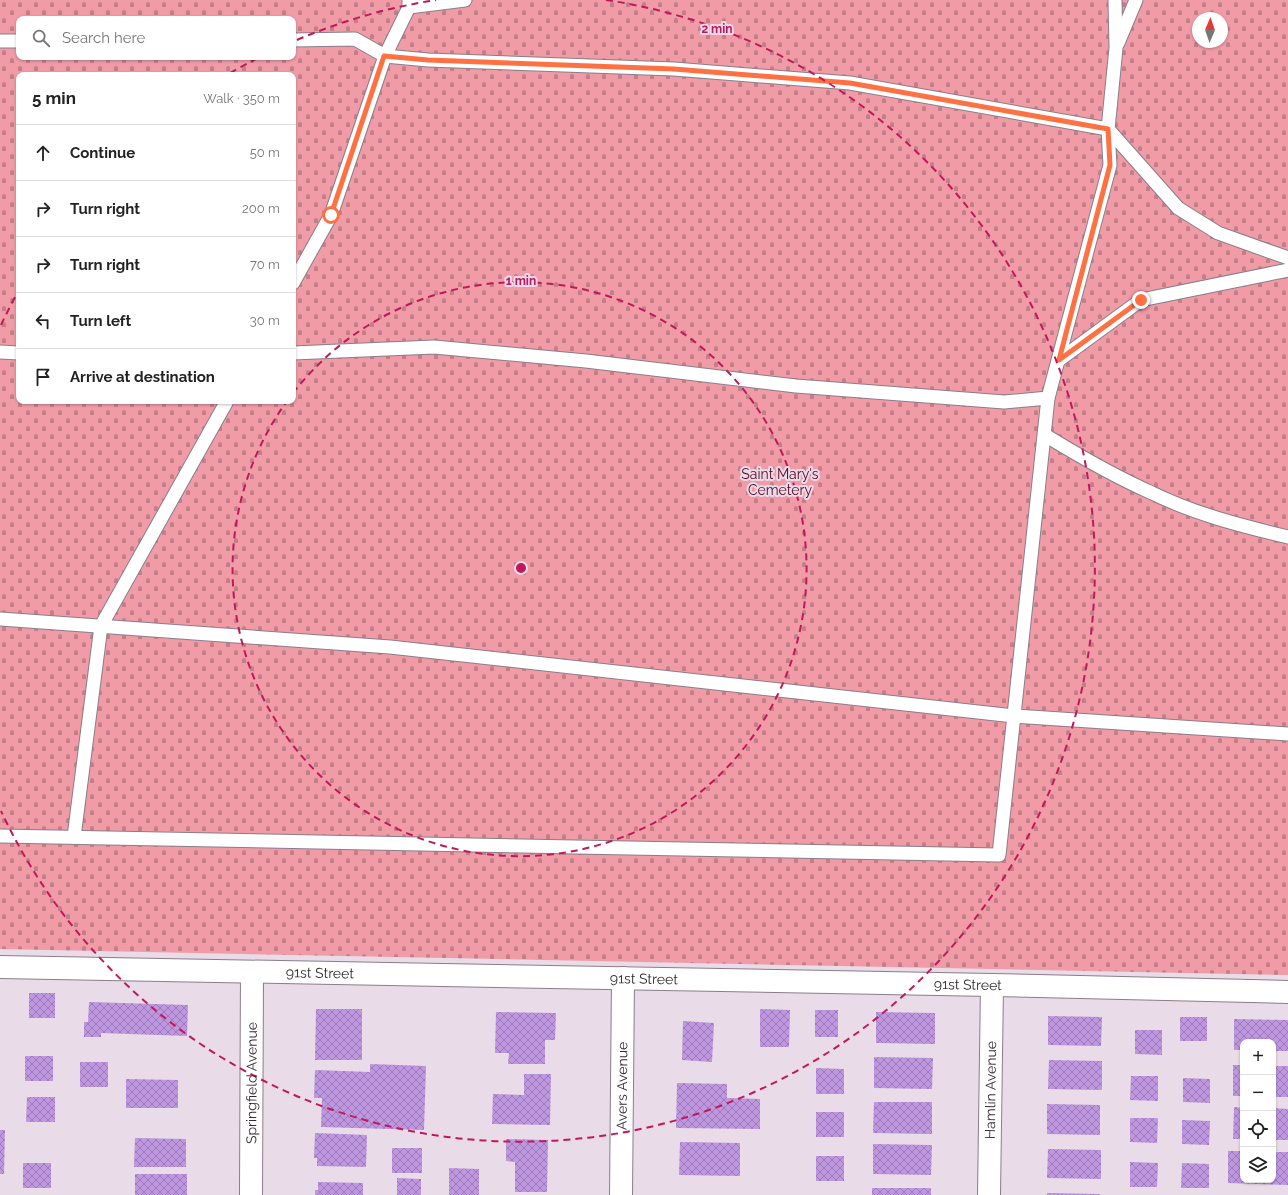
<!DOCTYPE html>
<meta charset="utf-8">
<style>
body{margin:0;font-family:Raleway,sans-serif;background:#f6f6f6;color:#222}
.controls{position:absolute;right:12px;bottom:12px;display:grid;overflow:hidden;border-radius:8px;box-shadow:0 1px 3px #0004}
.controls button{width:36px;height:36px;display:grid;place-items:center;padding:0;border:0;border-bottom:1px solid #e0e0e0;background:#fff;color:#222;font:20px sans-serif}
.compass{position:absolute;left:1192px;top:12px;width:36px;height:36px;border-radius:50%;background:#fff;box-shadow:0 1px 3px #0004;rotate:2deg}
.stop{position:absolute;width:12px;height:12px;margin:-9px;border:3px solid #ff7043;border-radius:50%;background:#fff}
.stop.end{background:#ff7043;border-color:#fff;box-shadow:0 1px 4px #0008}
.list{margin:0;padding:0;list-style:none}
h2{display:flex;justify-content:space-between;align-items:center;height:52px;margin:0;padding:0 16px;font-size:17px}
h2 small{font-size:13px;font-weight:400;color:#767676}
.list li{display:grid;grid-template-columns:26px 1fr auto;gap:12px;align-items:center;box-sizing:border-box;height:56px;padding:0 16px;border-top:1px solid #e0e0e0}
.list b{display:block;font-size:15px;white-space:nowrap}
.list em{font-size:13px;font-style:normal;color:#767676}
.icon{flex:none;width:22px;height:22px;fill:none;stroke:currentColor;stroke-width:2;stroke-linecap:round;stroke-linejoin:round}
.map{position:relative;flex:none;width:1288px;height:1195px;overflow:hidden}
.search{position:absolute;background:#fff;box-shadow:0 1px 3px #0004;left:16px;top:16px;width:280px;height:44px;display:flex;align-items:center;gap:10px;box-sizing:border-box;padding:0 14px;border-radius:8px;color:#767676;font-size:15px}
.panel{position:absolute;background:#fff;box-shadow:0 1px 3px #0004;left:16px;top:72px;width:280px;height:332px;border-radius:8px}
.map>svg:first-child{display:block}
.cemetery{fill:url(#cemetery-stones);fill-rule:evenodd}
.building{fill:url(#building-cross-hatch)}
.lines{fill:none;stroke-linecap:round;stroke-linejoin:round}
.lane-casing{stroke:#8a7e89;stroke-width:15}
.street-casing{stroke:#8a7e89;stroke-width:24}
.lane{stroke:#fff;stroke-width:13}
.street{stroke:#fff;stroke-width:22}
.route{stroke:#ff7043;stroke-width:5}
.ring{fill:none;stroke:#c2185b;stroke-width:2;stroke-dasharray:7 5}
.labels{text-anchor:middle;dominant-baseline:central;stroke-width:4;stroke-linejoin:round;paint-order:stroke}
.park-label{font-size:14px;fill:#590720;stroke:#e9dbe8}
.street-label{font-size:14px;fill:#302b30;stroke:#e9dbe8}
.centre{fill:#c2185b;stroke:#e9dbe8;stroke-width:2}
.ring-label{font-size:12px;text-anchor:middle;font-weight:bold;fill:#c2185b;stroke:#e9dbe8;stroke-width:4;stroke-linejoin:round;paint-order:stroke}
</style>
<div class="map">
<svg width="1288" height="1195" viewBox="0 0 1288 1195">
<defs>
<pattern id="cemetery-stones" width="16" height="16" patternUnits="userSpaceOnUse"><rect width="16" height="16" fill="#f09ba6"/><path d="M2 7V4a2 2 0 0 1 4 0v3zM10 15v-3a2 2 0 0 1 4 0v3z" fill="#c37f88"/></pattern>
<pattern id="building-cross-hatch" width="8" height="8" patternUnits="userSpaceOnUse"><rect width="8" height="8" fill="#be97e0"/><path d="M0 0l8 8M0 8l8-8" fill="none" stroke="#9b7bb6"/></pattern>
</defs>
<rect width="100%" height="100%" fill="#e9dbe8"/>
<!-- cemetery -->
<path class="cemetery" d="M0,0H1288V975L0,949ZM1198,18H1222V42H1198ZM19,19H293V57H19ZM19,75H293V401H19Z"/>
<!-- building -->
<g class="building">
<rect x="29" y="993" width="26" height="25"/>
<polygon points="89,1002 188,1005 187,1036 101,1033 101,1037 84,1037 84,1022 88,1022"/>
<polygon points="316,1009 362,1009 362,1060 315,1060"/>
<polygon points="760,1009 790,1010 789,1047 760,1047"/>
<rect x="815" y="1010" width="23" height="27"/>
<polygon points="496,1012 556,1013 555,1040 545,1040 545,1064 508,1064 509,1053 495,1053"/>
<polygon points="876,1012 935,1013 935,1044 876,1043"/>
<polygon points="1048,1016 1102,1017 1101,1046 1048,1045"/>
<rect x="1180" y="1017" width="27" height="24"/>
<polygon points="1234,1019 1288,1020 1288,1051 1273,1051 1273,1042 1243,1042 1243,1050 1234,1050"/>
<polygon points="683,1021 714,1023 712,1062 682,1060"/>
<polygon points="1135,1030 1162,1030 1162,1055 1135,1054"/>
<rect x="25" y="1056" width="28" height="25"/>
<polygon points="874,1057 933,1058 932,1089 874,1088"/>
<polygon points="1049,1060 1102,1061 1102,1090 1048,1089"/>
<rect x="80" y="1062" width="28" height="25"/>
<polygon points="370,1064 426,1066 424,1130 321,1127 322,1098 314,1098 315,1070 370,1072"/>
<rect x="1233" y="1065" width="10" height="31"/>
<rect x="1273" y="1066" width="15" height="31"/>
<polygon points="816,1068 844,1069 844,1094 816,1094"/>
<polygon points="524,1074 551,1074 550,1125 492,1124 493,1094 524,1095"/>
<polygon points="1131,1076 1158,1076 1158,1101 1130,1100"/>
<polygon points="1183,1078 1210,1079 1210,1103 1183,1102"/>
<polygon points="126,1079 178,1080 178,1108 126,1108"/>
<polygon points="677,1083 727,1084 727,1098 760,1099 760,1129 676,1128"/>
<polygon points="27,1097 55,1097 55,1122 26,1122"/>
<polygon points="874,1102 932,1102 932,1134 873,1133"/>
<polygon points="1047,1104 1100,1105 1100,1135 1047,1134"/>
<polygon points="1234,1107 1243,1108 1243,1139 1233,1139"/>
<polygon points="1273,1108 1288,1109 1288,1140 1273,1140"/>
<rect x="816" y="1112" width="28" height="25"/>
<polygon points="1130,1118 1158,1118 1157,1143 1130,1142"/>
<polygon points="1182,1120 1210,1121 1209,1145 1182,1144"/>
<polygon points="0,1130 5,1130 4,1174 0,1174"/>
<polygon points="315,1133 367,1135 366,1167 317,1166 317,1158 314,1158"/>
<polygon points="135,1138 186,1139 186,1167 134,1167"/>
<polygon points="506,1139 548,1140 547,1192 515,1192 515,1162 506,1161"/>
<polygon points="680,1142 740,1143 740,1176 679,1175"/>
<polygon points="873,1144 932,1145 931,1175 873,1174"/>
<rect x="392" y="1148" width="30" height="25"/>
<polygon points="1048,1149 1101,1150 1101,1179 1047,1178"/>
<polygon points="1228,1151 1243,1151 1243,1180 1273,1180 1273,1152 1288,1152 1288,1185 1228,1183"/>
<rect x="816" y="1156" width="28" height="25"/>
<polygon points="1130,1162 1158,1163 1157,1187 1130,1187"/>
<rect x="23" y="1163" width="28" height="25"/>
<polygon points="1182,1163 1209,1164 1209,1188 1181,1188"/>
<polygon points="449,1168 479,1169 479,1195 449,1195"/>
<rect x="135" y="1174" width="52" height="21"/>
<polygon points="397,1178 421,1179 421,1195 397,1195"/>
<polygon points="318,1182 363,1183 363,1195 315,1195 315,1190 318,1190"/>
<rect x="872" y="1188" width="59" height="7"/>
<polygon points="1047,1193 1100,1194 1100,1195 1047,1195"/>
</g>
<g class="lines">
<defs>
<g id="lane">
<polyline points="409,7 465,0"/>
<polyline points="293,40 355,39 385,56 428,60 674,69 850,83 1108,129 1178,208 1218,233 1288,258"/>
<polyline points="0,41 19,41"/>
<polyline points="1118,43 1136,0"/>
<polyline points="293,283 331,215 385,56 409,7 409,0"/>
<polyline points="0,352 19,353"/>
<polyline points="293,353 434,347 586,361 796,386 1004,402 1048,398"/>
<polyline points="1059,360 1141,300 1288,270"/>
<path d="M1045,435C1079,456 1114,476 1152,493C1195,514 1242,526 1288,537"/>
<polyline points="0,619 390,647 1014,716 1288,734"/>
<polyline points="0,836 999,855 1048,398 1110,165 1108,129 1116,48 1115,0"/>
<polyline points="74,837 101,626 227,401"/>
</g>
<g id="street">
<path id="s1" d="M0,967L992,985L1288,992"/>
<path id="s2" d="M251,1195L252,972"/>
<path id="s3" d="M621,1195L623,978"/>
<path id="s4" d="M989,1195L992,985"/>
</g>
</defs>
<!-- lane casing -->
<use href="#lane" class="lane-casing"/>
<!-- street casing -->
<use href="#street" class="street-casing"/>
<!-- lane -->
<use href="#lane" class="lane"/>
<!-- street -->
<use href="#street" class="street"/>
</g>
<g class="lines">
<!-- route -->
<polyline class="route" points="331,215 384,56 428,60 674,69 850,83 1108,129 1110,165 1059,360 1141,300"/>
</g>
<!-- distance rings -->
<g class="ring">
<path d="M293 393A287 287 0 1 1 287 401"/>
<path d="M1 325A574 574 0 0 1 19 290M230 73A574 574 0 0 1 256 59M297 40A574 574 0 0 1 436 0M606 0A574 574 0 1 1 1 811"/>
</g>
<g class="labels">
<!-- park labels -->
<g class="park-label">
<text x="780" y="474">Saint Mary's<tspan x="780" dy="16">Cemetery</tspan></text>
</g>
<!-- street labels -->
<g class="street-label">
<text stroke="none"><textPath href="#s1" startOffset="320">91st Street</textPath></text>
<text stroke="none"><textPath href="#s1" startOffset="644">91st Street</textPath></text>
<text stroke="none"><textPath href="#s1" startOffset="968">91st Street</textPath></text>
<text stroke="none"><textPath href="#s2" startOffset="112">Springfield Avenue</textPath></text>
<text stroke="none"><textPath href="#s3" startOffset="109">Avers Avenue</textPath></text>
<text stroke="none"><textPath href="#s4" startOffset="105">Hamlin Avenue</textPath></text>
</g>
</g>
<circle cx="521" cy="568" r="6" class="centre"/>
<g class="ring-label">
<text x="717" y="33">2 min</text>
<text x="521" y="285">1 min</text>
</g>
</svg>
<div class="controls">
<button>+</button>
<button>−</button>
<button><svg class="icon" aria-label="locate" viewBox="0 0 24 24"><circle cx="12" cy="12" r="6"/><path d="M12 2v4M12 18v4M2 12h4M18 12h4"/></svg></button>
<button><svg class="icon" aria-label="layers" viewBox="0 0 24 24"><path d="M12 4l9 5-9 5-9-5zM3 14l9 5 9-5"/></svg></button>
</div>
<svg class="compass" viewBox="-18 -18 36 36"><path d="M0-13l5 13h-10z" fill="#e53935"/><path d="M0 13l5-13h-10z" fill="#767676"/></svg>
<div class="stop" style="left:331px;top:215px"></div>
<div class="stop end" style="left:1141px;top:300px"></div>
<div class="search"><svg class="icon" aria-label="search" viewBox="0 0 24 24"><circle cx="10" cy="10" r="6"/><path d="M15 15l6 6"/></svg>Search here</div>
<section class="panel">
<h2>5 min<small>Walk · 350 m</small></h2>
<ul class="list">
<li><svg class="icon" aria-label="ahead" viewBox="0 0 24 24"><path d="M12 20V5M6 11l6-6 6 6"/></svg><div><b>Continue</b></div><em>50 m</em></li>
<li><svg class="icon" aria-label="right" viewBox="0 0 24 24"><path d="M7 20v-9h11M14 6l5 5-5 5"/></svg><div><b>Turn right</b></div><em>200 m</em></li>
<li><svg class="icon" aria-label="right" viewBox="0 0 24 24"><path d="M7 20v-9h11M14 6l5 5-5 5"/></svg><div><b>Turn right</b></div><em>70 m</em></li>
<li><svg class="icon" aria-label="left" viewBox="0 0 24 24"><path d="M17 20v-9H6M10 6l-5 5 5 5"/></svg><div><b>Turn left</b></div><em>30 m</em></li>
<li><svg class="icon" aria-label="arrive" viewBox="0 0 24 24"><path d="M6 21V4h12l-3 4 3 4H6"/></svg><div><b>Arrive at destination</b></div></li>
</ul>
</section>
</div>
